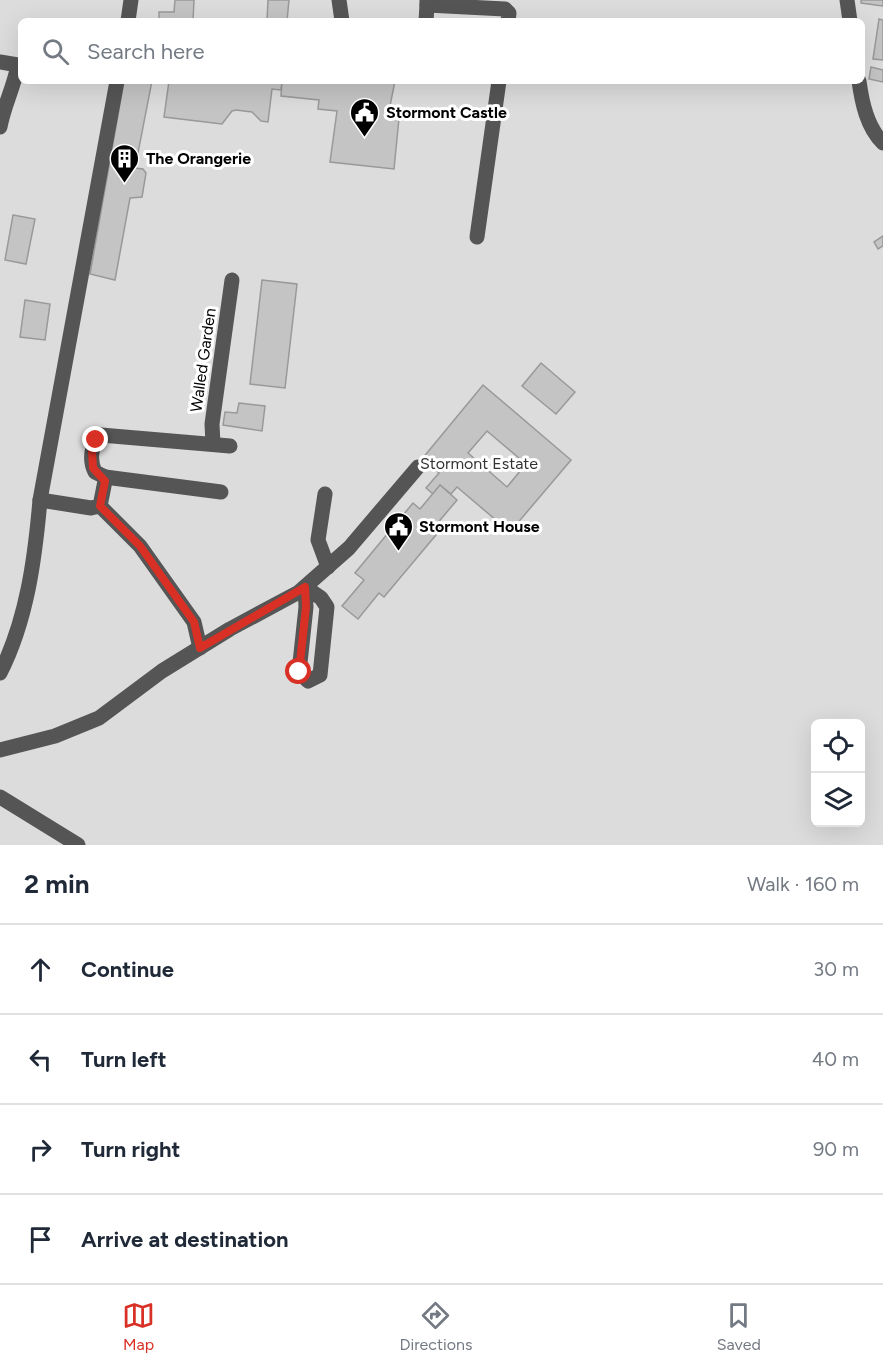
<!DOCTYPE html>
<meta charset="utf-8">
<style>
body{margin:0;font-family:Figtree,sans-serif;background:#f2f2f3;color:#1f2937}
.controls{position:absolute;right:18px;bottom:18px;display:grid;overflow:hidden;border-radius:9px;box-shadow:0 6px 24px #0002}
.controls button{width:54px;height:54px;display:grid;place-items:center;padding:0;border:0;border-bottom:2px solid #e0e1e3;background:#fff;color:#1f2937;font:30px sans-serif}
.stop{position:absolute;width:18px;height:18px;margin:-14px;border:4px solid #d93025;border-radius:50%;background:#fff}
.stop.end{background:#d93025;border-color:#fff;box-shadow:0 2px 6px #0008}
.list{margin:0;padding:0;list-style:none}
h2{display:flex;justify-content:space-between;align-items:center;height:78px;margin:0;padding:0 24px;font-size:26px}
h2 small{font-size:20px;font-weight:400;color:#747a83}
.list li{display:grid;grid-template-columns:39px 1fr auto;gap:18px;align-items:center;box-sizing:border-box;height:90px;padding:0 24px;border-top:2px solid #e0e1e3}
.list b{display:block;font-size:22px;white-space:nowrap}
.list em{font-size:20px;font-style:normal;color:#747a83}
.icon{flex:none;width:33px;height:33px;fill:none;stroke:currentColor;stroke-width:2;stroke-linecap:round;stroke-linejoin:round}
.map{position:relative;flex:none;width:883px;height:845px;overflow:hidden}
.search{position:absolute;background:#fff;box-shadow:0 6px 24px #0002;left:18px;right:18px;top:18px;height:66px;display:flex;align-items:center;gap:15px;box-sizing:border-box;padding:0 21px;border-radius:9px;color:#747a83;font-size:22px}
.sheet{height:438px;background:#fff}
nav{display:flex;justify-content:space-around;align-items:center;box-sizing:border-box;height:84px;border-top:2px solid #e0e1e3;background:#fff;font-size:16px;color:#747a83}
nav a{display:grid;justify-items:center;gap:3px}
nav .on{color:#d93025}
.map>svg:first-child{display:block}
.green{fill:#dcdcdc;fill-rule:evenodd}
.building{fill:#c4c4c4;stroke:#999;stroke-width:1.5;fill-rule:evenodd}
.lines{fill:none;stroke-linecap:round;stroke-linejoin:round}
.minor{stroke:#555;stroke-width:15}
.route{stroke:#d93025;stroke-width:8}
.labels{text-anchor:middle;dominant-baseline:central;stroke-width:6;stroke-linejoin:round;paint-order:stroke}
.poi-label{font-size:16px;font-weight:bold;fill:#000;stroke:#fff;text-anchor:start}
.street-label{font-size:16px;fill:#000;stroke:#fff}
.park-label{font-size:16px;fill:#333;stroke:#fff}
</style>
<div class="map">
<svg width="883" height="845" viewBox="0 0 883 845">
<rect width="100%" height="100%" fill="#fff"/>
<!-- green -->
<path class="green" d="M0,0H883V845H0ZM21,21H862V81H21ZM816,724H860V822H816Z"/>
<!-- building -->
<g class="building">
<polygon points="175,0 194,0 193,21 159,21 159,12 174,12"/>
<polygon points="268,0 289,0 287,21 267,21"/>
<polygon points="861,0 883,0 883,6 861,3"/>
<polygon points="879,19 883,20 883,60 873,59"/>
<polygon points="871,67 883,70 883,82 869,79"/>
<polygon points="124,81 152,81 135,168 143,169 146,173 142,197 130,198 115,280 90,274"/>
<polygon points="169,81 282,81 281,90 272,89 268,122 261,121 252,112 236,110 232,111 222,124 164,117"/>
<polygon points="282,81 395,81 390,106 400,108 394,169 330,162 337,111 318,109 319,100 281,96"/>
<polygon points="13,215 35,219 26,264 5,260"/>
<polygon points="883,236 883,246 878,249 874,242"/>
<polygon points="262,280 297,284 285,388 250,384"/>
<polygon points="25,300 50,304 45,340 20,337"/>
<polygon points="541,363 575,392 556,414 522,386"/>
<path d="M483,385L571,460L510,532L457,487L451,494L440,485L433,494L426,488L439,473L422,459ZM487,431L526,464L507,487L468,453Z"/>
<polygon points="239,403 265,406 262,431 223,425 225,412 237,413"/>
<polygon points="440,485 457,500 436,525 441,529 384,597 379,593 358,619 342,606 364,580 355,573 413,503 420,509"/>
</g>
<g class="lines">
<!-- minor -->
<g class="minor">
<polyline points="339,0 342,21"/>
<polyline points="427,0 427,5 505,9 509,13 508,21"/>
<polyline points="847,0 850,21"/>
<polyline points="128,21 131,0"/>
<polyline points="426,21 427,5"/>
<path d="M0,62L18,65C14,87 4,105 0,127"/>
<path d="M859,81C862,103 867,127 883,143"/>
<polyline points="477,237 499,81"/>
<polyline points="213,444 212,424 232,280"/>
<polyline points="105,477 221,492"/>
<polyline points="325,494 318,540 328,567"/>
<path d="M40,500L91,508L100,506L105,481V477L95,472C89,460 91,444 101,435L230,446"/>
<polyline points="100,506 140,546 194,622 200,648"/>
<polygon points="305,587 321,598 327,607 320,675 308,681 299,672 306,607"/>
<path d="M0,673C27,620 35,558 40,500L117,81"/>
<polyline points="0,750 55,736 99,718 162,671 230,629 299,592 349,548 418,467"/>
<polyline points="0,797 78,845"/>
</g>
</g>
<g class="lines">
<!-- route -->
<polyline class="route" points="96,440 92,451 93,468 105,481 100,506 140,546 194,622 200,648 305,587 306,607 299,672"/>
</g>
<!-- icons -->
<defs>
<symbol id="civic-pin" viewBox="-11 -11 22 30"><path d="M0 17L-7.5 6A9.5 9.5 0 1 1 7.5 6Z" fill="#000" stroke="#fff"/><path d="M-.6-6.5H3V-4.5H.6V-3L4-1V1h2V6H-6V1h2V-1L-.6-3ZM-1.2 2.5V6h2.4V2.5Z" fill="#fff"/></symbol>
<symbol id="building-pin" viewBox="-11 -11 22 30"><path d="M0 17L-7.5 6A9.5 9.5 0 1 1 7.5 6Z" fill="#000" stroke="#fff"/><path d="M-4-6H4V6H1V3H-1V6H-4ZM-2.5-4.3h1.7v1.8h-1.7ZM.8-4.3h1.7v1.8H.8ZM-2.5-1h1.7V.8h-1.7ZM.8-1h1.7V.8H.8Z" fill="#fff"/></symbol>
</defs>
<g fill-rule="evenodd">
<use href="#civic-pin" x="348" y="96" width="33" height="45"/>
<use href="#building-pin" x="108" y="142" width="33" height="45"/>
<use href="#civic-pin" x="382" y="510" width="33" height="45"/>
</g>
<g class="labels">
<!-- poi labels -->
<g class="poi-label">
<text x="386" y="112">Stormont Castle</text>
<text x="146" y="158">The Orangerie</text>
<text x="419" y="526">Stormont House</text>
</g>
<!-- street labels -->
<g class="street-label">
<text transform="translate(203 360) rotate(-82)">Walled Garden</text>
</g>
<!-- park labels -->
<g class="park-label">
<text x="479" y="463">Stormont Estate</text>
</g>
</g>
</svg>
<div class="controls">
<button><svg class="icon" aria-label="locate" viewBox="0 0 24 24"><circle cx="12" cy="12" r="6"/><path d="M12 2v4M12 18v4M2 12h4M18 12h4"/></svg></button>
<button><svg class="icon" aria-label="layers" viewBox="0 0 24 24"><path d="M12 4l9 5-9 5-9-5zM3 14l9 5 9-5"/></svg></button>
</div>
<div class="stop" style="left:299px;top:672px"></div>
<div class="stop end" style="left:96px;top:440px"></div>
<div class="search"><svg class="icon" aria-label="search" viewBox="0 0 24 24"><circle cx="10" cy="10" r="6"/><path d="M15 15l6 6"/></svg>Search here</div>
</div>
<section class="sheet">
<h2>2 min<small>Walk · 160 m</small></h2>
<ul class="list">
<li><svg class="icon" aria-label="ahead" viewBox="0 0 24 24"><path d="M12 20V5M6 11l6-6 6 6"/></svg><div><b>Continue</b></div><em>30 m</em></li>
<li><svg class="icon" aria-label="left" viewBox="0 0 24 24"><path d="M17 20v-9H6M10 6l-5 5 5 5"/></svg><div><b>Turn left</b></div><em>40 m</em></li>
<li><svg class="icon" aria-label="right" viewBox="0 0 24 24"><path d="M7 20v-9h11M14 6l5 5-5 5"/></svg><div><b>Turn right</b></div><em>90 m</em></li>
<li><svg class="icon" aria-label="arrive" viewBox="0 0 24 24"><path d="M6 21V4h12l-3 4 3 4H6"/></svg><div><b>Arrive at destination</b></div></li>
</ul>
</section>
<nav>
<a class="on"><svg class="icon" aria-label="map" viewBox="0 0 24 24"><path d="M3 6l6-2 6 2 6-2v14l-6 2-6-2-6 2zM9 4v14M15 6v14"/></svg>Map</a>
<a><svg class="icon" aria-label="directions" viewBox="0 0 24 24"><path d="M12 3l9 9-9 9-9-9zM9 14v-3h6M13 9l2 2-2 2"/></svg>Directions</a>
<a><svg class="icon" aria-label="saved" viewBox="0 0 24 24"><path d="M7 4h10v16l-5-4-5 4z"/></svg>Saved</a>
</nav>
